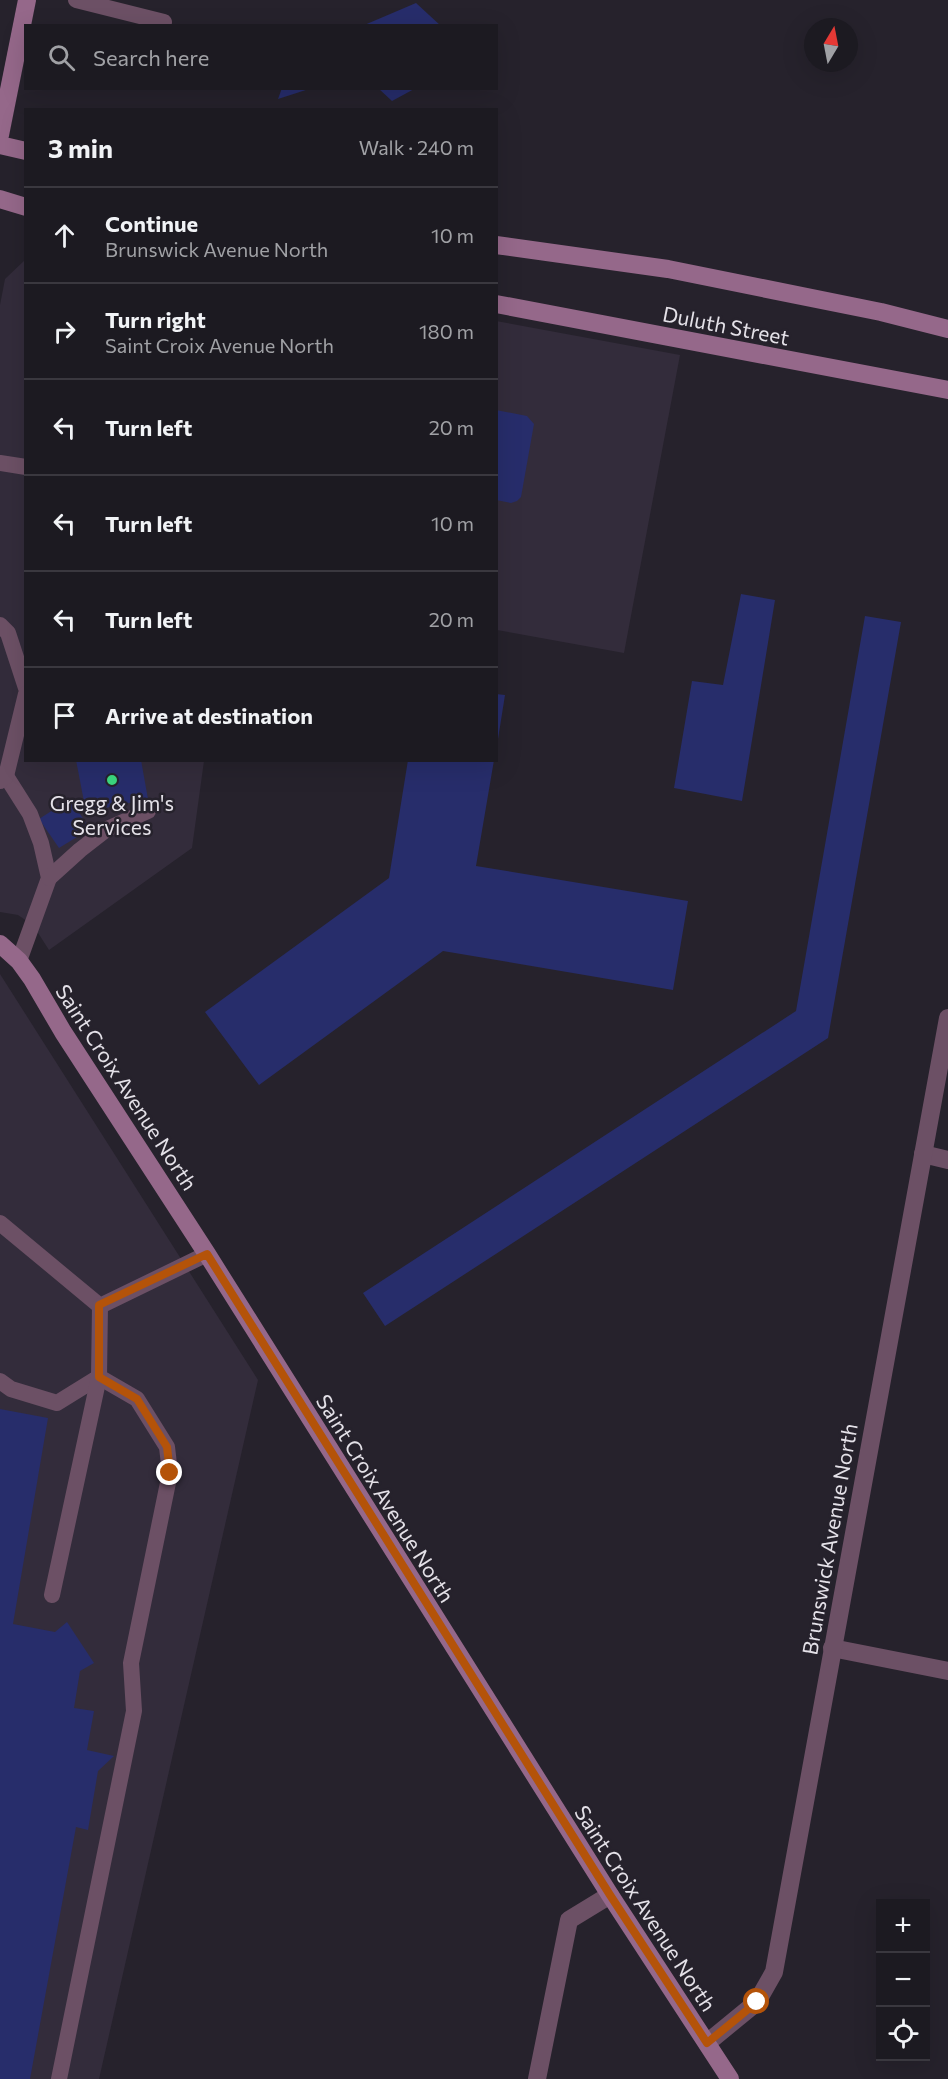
<!DOCTYPE html>
<meta charset="utf-8">
<style>
body{margin:0;font-family:Commissioner,sans-serif;background:#25232a;color:#f1f3f6}
.controls{position:absolute;right:18px;bottom:18px;display:grid;overflow:hidden;border-radius:0px;box-shadow:0 6px 24px #0002}
.controls button{width:54px;height:54px;display:grid;place-items:center;padding:0;border:0;border-bottom:2px solid #3a383f;background:#1c1a21;color:#f1f3f6;font:30px sans-serif}
.compass{position:absolute;left:804px;top:18px;width:54px;height:54px;border-radius:50%;background:#1c1a21;box-shadow:0 6px 24px #0002;rotate:10deg}
.stop{position:absolute;width:18px;height:18px;margin:-14px;border:4px solid #b45309;border-radius:50%;background:#fff}
.stop.end{background:#b45309;border-color:#fff;box-shadow:0 2px 6px #0008}
.list{margin:0;padding:0;list-style:none}
h2{display:flex;justify-content:space-between;align-items:center;height:78px;margin:0;padding:0 24px;font-size:26px}
h2 small{font-size:20px;font-weight:400;color:#a0a1a5}
.list li{display:grid;grid-template-columns:39px 1fr auto;gap:18px;align-items:center;box-sizing:border-box;height:96px;padding:0 24px;border-top:2px solid #3a383f}
.list b{display:block;font-size:22px;white-space:nowrap}
.list p{margin:0;font-size:20px;white-space:nowrap;color:#a0a1a5}
.list em{font-size:20px;font-style:normal;color:#a0a1a5}
.icon{flex:none;width:33px;height:33px;fill:none;stroke:currentColor;stroke-width:2;stroke-linecap:round;stroke-linejoin:round}
.map{position:relative;flex:none;width:948px;height:2079px;overflow:hidden}
.search{position:absolute;background:#1c1a21;box-shadow:0 6px 24px #0002;left:24px;top:24px;width:474px;height:66px;display:flex;align-items:center;gap:15px;box-sizing:border-box;padding:0 21px;border-radius:0px;color:#a0a1a5;font-size:22px}
.panel{position:absolute;background:#1c1a21;box-shadow:0 6px 24px #0002;left:24px;top:108px;width:474px;height:654px;border-radius:0px}
.map>svg:first-child{display:block}
.built{fill:#332c3b}
.building{fill:#272d6b}
.lines{fill:none;stroke-linecap:round;stroke-linejoin:round}
.lane{stroke:#6c5065;stroke-width:16}
.street{stroke:#6c5065;stroke-width:18}
.secondary{stroke:#95688a;stroke-width:18}
.route{stroke:#b45309;stroke-width:8}
.poi-dot{fill:#3bd77f;stroke:#26222c;stroke-width:2}
.labels{text-anchor:middle;dominant-baseline:central;stroke-width:5;stroke-linejoin:round;paint-order:stroke}
.street-label{font-size:21px;fill:#e4e1e8;stroke:#26222c}
.poi-label{font-size:21px;fill:#e4e1e8;stroke:#26222c}
</style>
<div class="map">
<svg width="948" height="2079" viewBox="0 0 948 2079">
<rect width="100%" height="100%" fill="#26222c"/>
<!-- built -->
<g class="built">
<polygon points="25,260 26,760 204,761 192,848 49,950 33,925 18,915 0,912 0,305 5,279"/>
<polygon points="496,321 680,355 624,653 497,630"/>
<polygon points="0,974 258,1380 99,2079 0,2079"/>
</g>
<!-- building -->
<g class="building">
<polygon points="416,3 441,26 362,26"/>
<polygon points="282,88 309,88 309,89 278,99"/>
<polygon points="378,88 416,88 392,101"/>
<polygon points="496,410 527,416 534,424 521,497 517,501 511,503 496,500"/>
<polygon points="741,594 775,600 742,801 674,788 692,681 723,685"/>
<polygon points="865,616 901,622 828,1038 385,1326 363,1293 796,1011"/>
<polygon points="496,694 505,695 498,739 496,739"/>
<polygon points="76,760 141,760 148,799 86,812"/>
<polygon points="408,760 494,760 476,866 688,901 673,990 443,951 259,1085 205,1012 389,878"/>
<polygon points="70,799 90,829 59,848 39,819"/>
<polygon points="0,1409 48,1418 13,1624 55,1632 67,1622 94,1663 80,1671 74,1708 94,1711 87,1750 114,1756 98,1771 88,1830 76,1827 30,2079 0,2079"/>
</g>
<g class="lines">
<!-- lane -->
<g class="lane">
<polyline points="76,0 164,22"/>
<polyline points="0,463 26,467"/>
<polyline points="0,625 8,633 26,688"/>
<polyline points="6,776 30,814 41,843 49,878 19,961"/>
<polyline points="0,781 6,776 26,694"/>
<polyline points="49,878 80,850 107,829 148,811"/>
<polyline points="0,1223 100,1306 207,1254"/>
<polyline points="0,1381 11,1389 57,1403 99,1377 137,1399 167,1447 170,1473 131,1663 134,1711 59,2079"/>
<polyline points="52,1595 99,1377 100,1306"/>
</g>
<!-- street -->
<g class="street">
<polyline points="923,1154 948,1160"/>
<polyline points="832,1648 948,1671"/>
<polyline points="707,2043 757,2002 774,1972 948,1018"/>
<polyline points="537,2079 569,1920 610,1895"/>
</g>
<!-- secondary -->
<g class="secondary">
<polyline points="0,135 27,0"/>
<polyline points="0,145 26,151"/>
<polyline points="0,199 26,207"/>
<polyline points="496,245 668,269 881,312 948,329"/>
<polyline points="496,304 948,390"/>
<polyline points="0,944 19,961 32,979 63,1032 207,1254 610,1895 730,2079"/>
</g>
</g>
<g class="lines">
<!-- route -->
<polyline class="route" points="170,1473 167,1447 137,1399 99,1377 99,1305 207,1254 610,1895 707,2043 757,2002"/>
</g>
<!-- markers -->
<circle class="poi-dot" cx="112" cy="780" r="6"/>
<g class="labels">
<!-- street labels -->
<g class="street-label">
<text transform="translate(726 325) rotate(11)">Duluth Street</text>
<text transform="translate(127 1087) rotate(57)">Saint Croix Avenue North</text>
<text transform="translate(386 1498) rotate(58)">Saint Croix Avenue North</text>
<text transform="translate(829 1539) rotate(-80)">Brunswick Avenue North</text>
<text transform="translate(646 1908) rotate(57)">Saint Croix Avenue North</text>
</g>
<!-- poi labels -->
<g class="poi-label">
<text x="112" y="802">Gregg &amp; Jim's<tspan x="112" dy="24">Services</tspan></text>
</g>
</g>
</svg>
<div class="controls">
<button>+</button>
<button>−</button>
<button><svg class="icon" aria-label="locate" viewBox="0 0 24 24"><circle cx="12" cy="12" r="6"/><path d="M12 2v4M12 18v4M2 12h4M18 12h4"/></svg></button>
</div>
<svg class="compass" viewBox="-18 -18 36 36"><path d="M0-13l5 13h-10z" fill="#e53935"/><path d="M0 13l5-13h-10z" fill="#a0a1a5"/></svg>
<div class="stop" style="left:757px;top:2002px"></div>
<div class="stop end" style="left:170px;top:1473px"></div>
<div class="search"><svg class="icon" aria-label="search" viewBox="0 0 24 24"><circle cx="10" cy="10" r="6"/><path d="M15 15l6 6"/></svg>Search here</div>
<section class="panel">
<h2>3 min<small>Walk · 240 m</small></h2>
<ul class="list">
<li><svg class="icon" aria-label="ahead" viewBox="0 0 24 24"><path d="M12 20V5M6 11l6-6 6 6"/></svg><div><b>Continue</b><p>Brunswick Avenue North</p></div><em>10 m</em></li>
<li><svg class="icon" aria-label="right" viewBox="0 0 24 24"><path d="M7 20v-9h11M14 6l5 5-5 5"/></svg><div><b>Turn right</b><p>Saint Croix Avenue North</p></div><em>180 m</em></li>
<li><svg class="icon" aria-label="left" viewBox="0 0 24 24"><path d="M17 20v-9H6M10 6l-5 5 5 5"/></svg><div><b>Turn left</b></div><em>20 m</em></li>
<li><svg class="icon" aria-label="left" viewBox="0 0 24 24"><path d="M17 20v-9H6M10 6l-5 5 5 5"/></svg><div><b>Turn left</b></div><em>10 m</em></li>
<li><svg class="icon" aria-label="left" viewBox="0 0 24 24"><path d="M17 20v-9H6M10 6l-5 5 5 5"/></svg><div><b>Turn left</b></div><em>20 m</em></li>
<li><svg class="icon" aria-label="arrive" viewBox="0 0 24 24"><path d="M6 21V4h12l-3 4 3 4H6"/></svg><div><b>Arrive at destination</b></div></li>
</ul>
</section>
</div>
